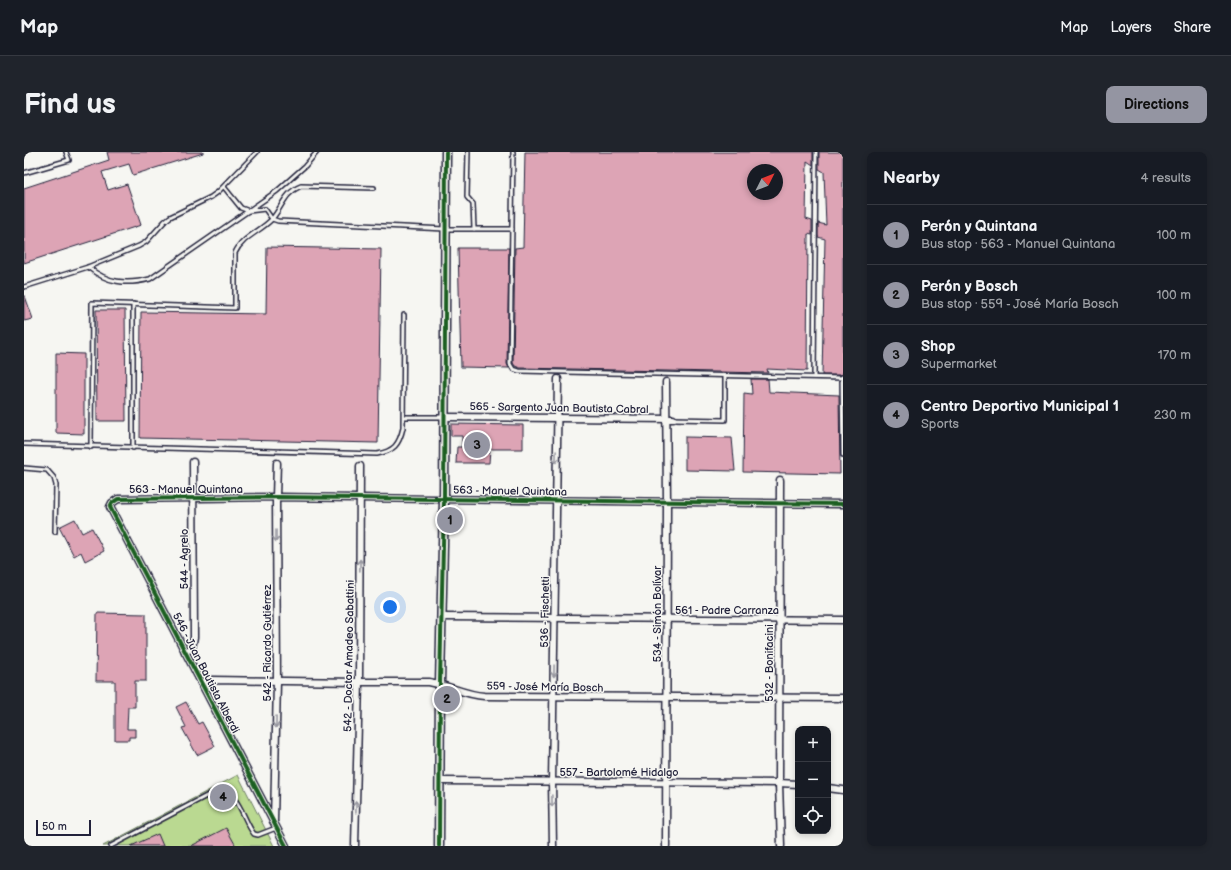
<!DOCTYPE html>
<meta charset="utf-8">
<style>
body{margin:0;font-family:"Balsamiq Sans",sans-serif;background:#20242c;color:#f1f3f6}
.controls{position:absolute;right:12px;bottom:12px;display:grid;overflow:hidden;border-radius:8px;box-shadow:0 2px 6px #0003}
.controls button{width:36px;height:36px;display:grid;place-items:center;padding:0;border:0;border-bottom:1px solid #363941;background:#171b24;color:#f1f3f6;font:20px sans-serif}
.compass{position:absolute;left:723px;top:12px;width:36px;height:36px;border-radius:50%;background:#171b24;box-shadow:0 2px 6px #0003;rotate:48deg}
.scale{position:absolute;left:12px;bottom:10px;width:55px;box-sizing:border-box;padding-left:4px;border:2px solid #22223b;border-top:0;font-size:11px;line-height:14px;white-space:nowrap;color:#22223b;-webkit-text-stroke:3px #f6f6f2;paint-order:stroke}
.you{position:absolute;left:366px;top:455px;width:14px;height:14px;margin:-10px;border:3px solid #fff;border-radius:50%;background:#1a73e8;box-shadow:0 0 0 6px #1a73e833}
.badge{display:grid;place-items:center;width:26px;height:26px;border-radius:50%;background:#9495a2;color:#111;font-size:13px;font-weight:700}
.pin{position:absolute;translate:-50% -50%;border:2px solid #fff;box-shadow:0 1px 4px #0006}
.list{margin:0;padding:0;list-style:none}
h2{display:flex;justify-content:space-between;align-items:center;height:52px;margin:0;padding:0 16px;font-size:17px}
h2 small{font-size:13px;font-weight:400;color:#9ea1a6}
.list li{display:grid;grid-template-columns:26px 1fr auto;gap:12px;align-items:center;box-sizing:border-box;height:60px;padding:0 16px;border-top:1px solid #363941}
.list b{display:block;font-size:15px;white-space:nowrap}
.list p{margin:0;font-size:13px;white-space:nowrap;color:#9ea1a6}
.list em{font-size:13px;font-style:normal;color:#9ea1a6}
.icon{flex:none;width:22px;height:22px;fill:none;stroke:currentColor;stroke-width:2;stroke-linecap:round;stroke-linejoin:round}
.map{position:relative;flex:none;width:819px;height:694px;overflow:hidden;border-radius:8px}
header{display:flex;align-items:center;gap:24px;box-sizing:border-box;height:56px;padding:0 20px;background:#171b24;border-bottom:1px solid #363941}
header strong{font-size:19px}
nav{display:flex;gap:22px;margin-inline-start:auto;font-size:14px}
.intro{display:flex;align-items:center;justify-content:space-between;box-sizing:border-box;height:96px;padding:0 24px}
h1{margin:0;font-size:28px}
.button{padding:10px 18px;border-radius:8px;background:#9495a2;color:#111;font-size:14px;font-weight:700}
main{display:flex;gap:24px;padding:0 24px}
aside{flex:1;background:#171b24;border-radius:8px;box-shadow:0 2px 6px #0003}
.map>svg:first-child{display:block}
.green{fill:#bad991;stroke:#6e7e66}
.building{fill:#dda4b5;stroke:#22223b;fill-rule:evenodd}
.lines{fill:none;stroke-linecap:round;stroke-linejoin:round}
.lane-casing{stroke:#22223b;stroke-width:6}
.street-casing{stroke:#22223b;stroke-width:9}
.secondary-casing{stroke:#22223b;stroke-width:11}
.lane{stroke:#f6f6f2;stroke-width:3}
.street{stroke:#f6f6f2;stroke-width:6}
.secondary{stroke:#f6f6f2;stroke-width:8}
.cycleway-casing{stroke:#f6f6f2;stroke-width:6}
.cycleway{stroke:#1b5e20;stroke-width:4}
.oneway{stroke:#9797a0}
.labels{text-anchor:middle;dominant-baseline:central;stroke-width:3;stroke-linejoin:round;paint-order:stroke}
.street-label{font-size:11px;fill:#22223b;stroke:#f6f6f2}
</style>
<header>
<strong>Map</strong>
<nav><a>Map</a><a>Layers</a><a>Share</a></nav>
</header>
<div class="intro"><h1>Find us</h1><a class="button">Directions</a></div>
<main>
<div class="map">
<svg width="819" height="694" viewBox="0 0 819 694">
<rect width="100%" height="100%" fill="#f6f6f2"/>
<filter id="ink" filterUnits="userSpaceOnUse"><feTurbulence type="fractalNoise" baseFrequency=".025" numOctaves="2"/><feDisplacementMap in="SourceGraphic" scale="8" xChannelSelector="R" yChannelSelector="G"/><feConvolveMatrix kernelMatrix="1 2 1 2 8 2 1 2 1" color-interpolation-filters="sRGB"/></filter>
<g filter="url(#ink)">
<!-- green -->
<polygon class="green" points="214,623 250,694 79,694"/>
<!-- building -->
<g class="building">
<polygon points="83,0 179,0 179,1 109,23 105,12 78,20 84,38 103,32 117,73 0,111 0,36 85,8"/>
<path d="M501,0H789V13L783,9L782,67L788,69V83L784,82L783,219L743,217L744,221L496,216L491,214L489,211L491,96L499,95ZM729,18H753V42H729Z"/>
<polygon points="795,0 819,0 819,222 816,223 798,223 801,87 794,85 794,71 802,73 800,20 795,17"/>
<polygon points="243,95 357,97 354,291 116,286 117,160 242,162"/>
<polygon points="434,96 485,96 483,212 485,216 437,215"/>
<polygon points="0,144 1,144 9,167 0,169"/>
<polygon points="72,158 101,158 102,269 73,269"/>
<polygon points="32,201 60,202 60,282 32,281"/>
<polygon points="727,227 744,227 745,240 815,243 816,322 719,320 720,241 728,242"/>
<polygon points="427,272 499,273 499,297 466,297 465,311 432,311 433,295 438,295 438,284 427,284"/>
<polygon points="661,285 708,286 711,319 661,318"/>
<polygon points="51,367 58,381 68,376 80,399 61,409 57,400 50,404 35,375"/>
<polygon points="73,461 122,462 122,529 111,529 111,555 104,555 103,577 111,577 111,585 105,585 105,588 91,588 91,529 72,529"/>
<polygon points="162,550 174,572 178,570 191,594 173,603 158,576 162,575 152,555"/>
<polygon points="202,676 212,694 167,694"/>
<polygon points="134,682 139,694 107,694"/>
</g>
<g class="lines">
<defs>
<g id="lane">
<polyline points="444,0 443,45 449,52 450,77"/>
<polyline points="489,0 486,212 489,217 495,219 819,226"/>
<polyline points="0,21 45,8 42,0"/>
<polyline points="200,35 217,56 225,59 241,57 248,67 254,69 421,77 488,77"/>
<path d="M64,115C83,131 102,133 126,127L253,39L281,14L293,0"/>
<polyline points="0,135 64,115 115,94 122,90 141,69 146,65 187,45 194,40 233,0"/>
<polyline points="790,225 792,0"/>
<polyline points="818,225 819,303"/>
<polyline points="380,265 420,265"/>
<polyline points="649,267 701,268 701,223"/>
<path d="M0,292L353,302C370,299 375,293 379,276L380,163"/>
<path d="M67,295L68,151L211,156V101C218,85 237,79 248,67C259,54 260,41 277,34L350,36"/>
<polyline points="109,296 109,152"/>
<polyline points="0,316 23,318 30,326 32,333 31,380"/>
<path d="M87,694L192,639C216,638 218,667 230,682L234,683L252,676"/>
</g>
<g id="street">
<polyline points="420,265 649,267"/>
<polyline points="756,328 755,631 757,694"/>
<polyline points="418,465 819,468"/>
<polyline points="161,500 168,496 170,485 169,310"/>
<path d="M177,531L182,529L188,528L335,530H405C424,533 441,543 460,544L819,546"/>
<polyline points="417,629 755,631 774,632"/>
<polyline points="804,636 819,638"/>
<polyline points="250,670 253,529 252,345 253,311"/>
<polyline points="262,694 86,355 88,351 94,347 252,345 819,352"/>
<polyline points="331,694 335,530 336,314"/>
<polyline points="529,694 528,630 534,227"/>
<polyline points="642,694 643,350 642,230"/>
</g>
<polyline id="secondary" points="415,694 416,532 420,347 422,0"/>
</defs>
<!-- lane casing -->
<use href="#lane" class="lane-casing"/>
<!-- street casing -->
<use href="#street" class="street-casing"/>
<!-- secondary casing -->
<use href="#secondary" class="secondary-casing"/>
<!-- lane -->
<use href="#lane" class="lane"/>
<!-- street -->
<use href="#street" class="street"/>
<!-- secondary -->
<use href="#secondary" class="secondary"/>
<defs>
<g id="cycleway">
<polyline points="262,694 86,355 88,351 94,347 252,345 819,352"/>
<polyline points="415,694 416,532 420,347 422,0"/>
</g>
</defs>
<!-- cycleway casing -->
<use href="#cycleway" class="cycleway-casing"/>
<!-- cycleway -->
<use href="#cycleway" class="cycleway"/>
</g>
<!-- one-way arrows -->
<defs><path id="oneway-shaft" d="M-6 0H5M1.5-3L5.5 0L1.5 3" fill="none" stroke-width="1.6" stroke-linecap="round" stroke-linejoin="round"/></defs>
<g class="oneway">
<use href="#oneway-shaft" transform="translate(532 305) rotate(91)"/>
<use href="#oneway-shaft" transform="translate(252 384) rotate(90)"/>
<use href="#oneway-shaft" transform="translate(336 413) rotate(-89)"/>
<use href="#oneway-shaft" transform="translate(530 519) rotate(91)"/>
<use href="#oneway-shaft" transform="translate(252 570) rotate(91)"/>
<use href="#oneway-shaft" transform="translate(528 649) rotate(89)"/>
<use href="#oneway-shaft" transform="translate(332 655) rotate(-89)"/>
</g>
</g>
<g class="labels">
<!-- street labels -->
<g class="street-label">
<text transform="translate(535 256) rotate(1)">565 - Sargento Juan Bautista Cabral</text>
<text x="162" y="337">563 - Manuel Quintana</text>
<text transform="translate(486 339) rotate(1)">563 - Manuel Quintana</text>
<text transform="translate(160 407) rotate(-90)">544 - Agrelo</text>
<text x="703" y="458">561 - Padre Carranza</text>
<text transform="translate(521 460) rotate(-89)">536 - Fischetti</text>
<text transform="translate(633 462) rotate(-90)">534 - Simón Bolívar</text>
<text transform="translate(243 491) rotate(-90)">542 - Ricardo Gutiérrez</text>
<text transform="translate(325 504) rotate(-89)">542 - Doctor Amadeo Sabattini</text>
<text transform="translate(745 511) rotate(-90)">532 - Bonifacini</text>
<text transform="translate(182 521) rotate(63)">546 - Juan Bautista Alberdi</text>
<text transform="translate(521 535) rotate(1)">559 - José María Bosch</text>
<text x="595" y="620">557 - Bartolomé Hidalgo</text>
</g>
</g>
</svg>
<div class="controls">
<button>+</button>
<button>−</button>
<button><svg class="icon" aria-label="locate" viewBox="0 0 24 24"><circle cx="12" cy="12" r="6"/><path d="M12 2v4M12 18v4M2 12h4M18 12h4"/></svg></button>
</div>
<svg class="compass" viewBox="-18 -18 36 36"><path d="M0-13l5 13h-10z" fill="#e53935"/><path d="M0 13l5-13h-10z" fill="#9ea1a6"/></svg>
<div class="scale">50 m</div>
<div class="you"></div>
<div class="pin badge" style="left:426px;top:368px">1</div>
<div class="pin badge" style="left:423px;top:547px">2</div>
<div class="pin badge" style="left:453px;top:293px">3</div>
<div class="pin badge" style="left:199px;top:645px">4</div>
</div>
<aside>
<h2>Nearby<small>4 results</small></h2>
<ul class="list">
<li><span class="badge">1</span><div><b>Perón y Quintana</b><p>Bus stop · 563 - Manuel Quintana</p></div><em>100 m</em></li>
<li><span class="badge">2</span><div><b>Perón y Bosch</b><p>Bus stop · 559 - José María Bosch</p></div><em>100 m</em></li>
<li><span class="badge">3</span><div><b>Shop</b><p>Supermarket</p></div><em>170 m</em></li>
<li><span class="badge">4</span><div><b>Centro Deportivo Municipal 1</b><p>Sports</p></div><em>230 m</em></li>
</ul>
</aside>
</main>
